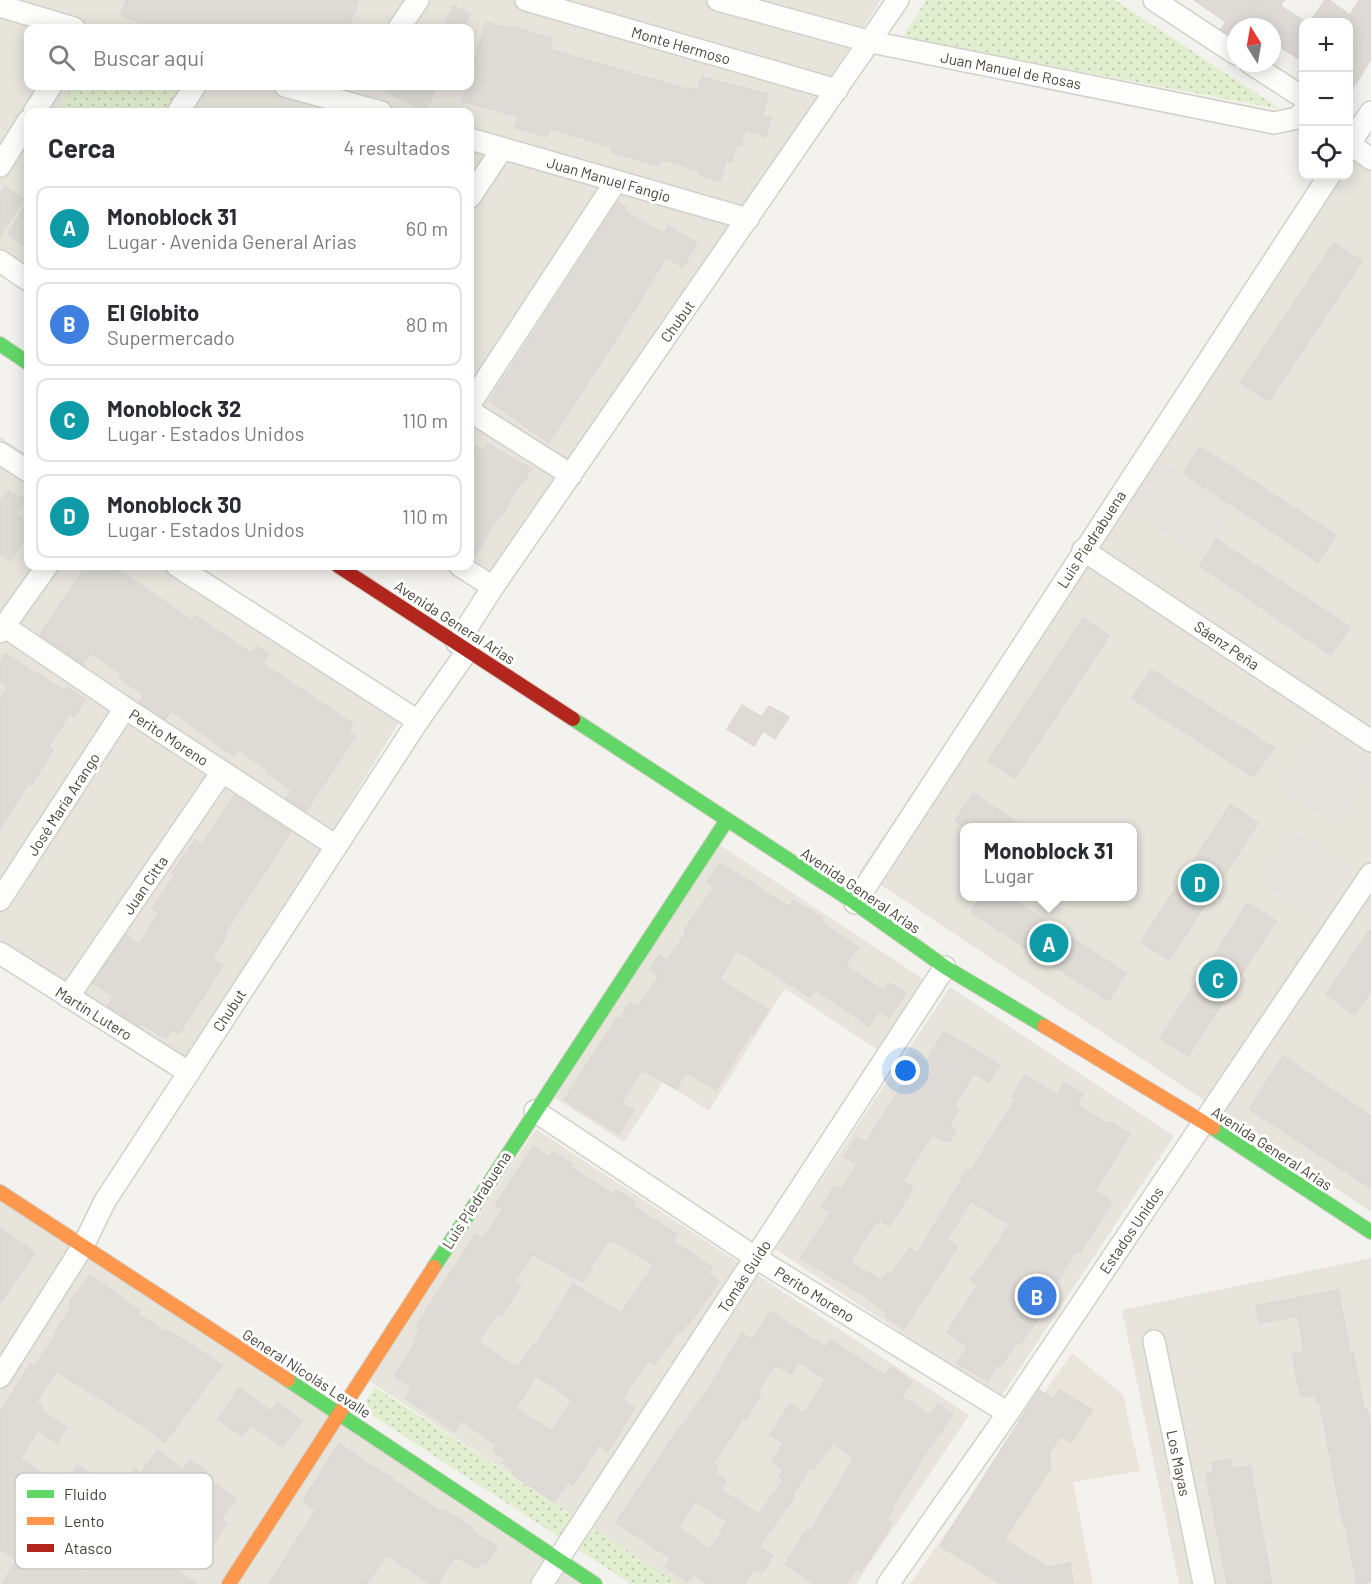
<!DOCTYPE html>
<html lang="es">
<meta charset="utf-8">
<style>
body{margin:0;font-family:Barlow,sans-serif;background:#f7f7f7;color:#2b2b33}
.controls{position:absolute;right:18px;top:18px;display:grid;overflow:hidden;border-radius:12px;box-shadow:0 3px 15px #0003}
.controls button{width:54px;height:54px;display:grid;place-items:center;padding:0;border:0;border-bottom:2px solid #e1e1e2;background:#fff;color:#2b2b33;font:30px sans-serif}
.compass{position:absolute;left:1227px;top:18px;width:54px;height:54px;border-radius:50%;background:#fff;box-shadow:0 3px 15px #0003;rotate:349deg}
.you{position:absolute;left:906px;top:1071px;width:21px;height:21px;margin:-15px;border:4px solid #fff;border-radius:50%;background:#1a73e8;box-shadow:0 0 0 9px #1a73e833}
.badge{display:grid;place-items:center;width:39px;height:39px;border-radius:50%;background:#868178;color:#fff;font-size:20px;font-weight:700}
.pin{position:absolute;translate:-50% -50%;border:3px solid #fff;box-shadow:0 2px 6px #0006}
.popup{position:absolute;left:960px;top:823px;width:177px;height:78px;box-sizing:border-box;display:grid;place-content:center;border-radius:12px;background:#fff;filter:drop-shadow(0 2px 4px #0005);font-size:20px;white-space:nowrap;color:#7c7c81}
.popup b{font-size:22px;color:#2b2b33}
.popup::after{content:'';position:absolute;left:50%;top:100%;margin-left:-12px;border:12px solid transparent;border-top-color:#fff}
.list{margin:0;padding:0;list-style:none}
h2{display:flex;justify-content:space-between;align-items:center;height:78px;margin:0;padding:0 24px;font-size:26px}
h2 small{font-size:20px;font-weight:400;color:#7c7c81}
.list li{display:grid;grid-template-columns:39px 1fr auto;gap:18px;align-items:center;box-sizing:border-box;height:84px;margin:0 12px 12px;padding:0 12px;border:2px solid #e1e1e2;border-radius:12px}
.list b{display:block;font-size:22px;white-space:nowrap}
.list p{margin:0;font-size:20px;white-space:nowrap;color:#7c7c81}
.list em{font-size:20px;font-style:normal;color:#7c7c81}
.icon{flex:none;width:33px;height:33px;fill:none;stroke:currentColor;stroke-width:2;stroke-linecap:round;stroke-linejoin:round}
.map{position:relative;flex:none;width:1371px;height:1584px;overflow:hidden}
.search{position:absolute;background:#fff;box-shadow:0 3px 15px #0003;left:24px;top:24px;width:450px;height:66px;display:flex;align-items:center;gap:15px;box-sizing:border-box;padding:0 21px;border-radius:12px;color:#7c7c81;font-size:22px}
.panel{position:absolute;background:#fff;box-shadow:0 3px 15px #0003;left:24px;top:108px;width:450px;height:462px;border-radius:12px}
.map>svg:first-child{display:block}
.residential{fill:#e7e4dc;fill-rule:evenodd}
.education{fill:#eae5da}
.park{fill:url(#park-dots)}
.parking{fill:#e6e3df}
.building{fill:#dedbd6;stroke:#dcd9d4;stroke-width:1.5;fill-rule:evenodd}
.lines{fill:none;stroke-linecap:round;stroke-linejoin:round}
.street-casing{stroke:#d2d0cb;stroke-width:24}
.fast-casing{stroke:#d3cfc5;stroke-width:16}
.slow-casing{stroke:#d3cfc5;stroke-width:16}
.jam-casing{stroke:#d3cfc5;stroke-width:16}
.street{stroke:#fdfdfc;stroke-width:21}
.fast{stroke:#63d668;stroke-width:14}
.slow{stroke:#ff974d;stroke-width:14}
.jam{stroke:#b3261e;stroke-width:14}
.labels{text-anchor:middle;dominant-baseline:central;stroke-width:6;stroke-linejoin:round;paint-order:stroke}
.street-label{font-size:15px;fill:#4b4439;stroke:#fff}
.key{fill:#fff;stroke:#c9c7c4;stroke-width:1.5}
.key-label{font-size:16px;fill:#4b4439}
</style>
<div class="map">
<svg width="1371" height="1584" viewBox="0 0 1371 1584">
<defs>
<pattern id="park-dots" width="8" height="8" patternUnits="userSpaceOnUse" patternTransform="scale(1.5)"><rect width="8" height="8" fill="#e1eecf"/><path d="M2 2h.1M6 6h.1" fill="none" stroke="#c3cdb2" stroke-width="1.8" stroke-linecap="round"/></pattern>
</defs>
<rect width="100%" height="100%" fill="#f4f2ee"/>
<!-- residential -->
<g class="residential">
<path d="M0,0H881L498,590L470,566V112H28V289L0,271ZM28,28H470V86H28Z"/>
<path d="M1348,146L1371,159V1212L860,871L1328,176H1348ZM965,828H1133V896H965Z"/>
<polygon points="0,437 28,455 28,566 196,566 409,706 186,1070 0,944"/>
<polygon points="718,844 925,980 879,1051 785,988 709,1111 663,1082 624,1142 555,1098"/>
<polygon points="950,987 1174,1136 1000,1398 775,1249"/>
<polygon points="536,1129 969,1415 856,1584 676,1584 368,1380"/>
<polygon points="0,1192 591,1584 0,1584"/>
<polygon points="1371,1258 1371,1584 1179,1584 1122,1310"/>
</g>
<!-- education -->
<polygon class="education" points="1072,1353 1123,1395 1140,1471 1073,1482 1093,1584 910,1584"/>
<!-- park -->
<g class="park">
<polygon points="926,0 1115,0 1280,109 903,38"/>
<polygon points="73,86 184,86 167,112 57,112"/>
<polygon points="375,1387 678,1584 631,1584 361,1408"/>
</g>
<!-- parking -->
<g class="parking">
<polygon points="1155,458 1230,506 1200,554 1124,506"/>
<polygon points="1320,728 1371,762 1371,774 1334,824 1280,786"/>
<polygon points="1293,831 1351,868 1317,920 1260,881"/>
</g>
<!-- building -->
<g class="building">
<polygon points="126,0 359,0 348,28 157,28 121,15"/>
<polygon points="1194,0 1284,0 1280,6 1304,21 1304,62 1272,42 1272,27 1268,27 1251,16 1243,27 1236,27 1235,38 1221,29 1226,22"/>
<polygon points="1325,0 1329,0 1350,15 1359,0 1371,0 1371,59 1348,96 1348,22 1310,22"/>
<polygon points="453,6 470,14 464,28 443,28"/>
<polygon points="486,22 510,29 511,26 553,39 550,49 579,58 690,90 691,88 698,90 702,77 768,94 762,116 771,118 766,137 745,130 741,145 737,144 732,162 726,160 720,181 699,175 700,171 661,159 659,166 611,152 612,147 549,128 547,136 515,128 518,117 462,101 467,86 470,86 470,77"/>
<polygon points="373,86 437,86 426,110"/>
<polygon points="5,187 24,199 0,236 0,195"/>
<polygon points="28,201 28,247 8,234"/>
<polygon points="618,202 626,207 624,211 664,234 668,226 697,243 683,267 666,257 628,320 549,443 489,401"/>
<polygon points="1334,243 1362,261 1269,401 1240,383"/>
<polygon points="488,444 531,469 523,483 521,481 502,515 500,514 473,559 470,557 470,526 477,514 470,509 470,456 476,446 483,451"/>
<polygon points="1200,447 1336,535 1318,562 1183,473"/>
<polygon points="8,490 25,500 16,515 28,523 28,531 11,561 0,554 0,502"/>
<polygon points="1216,539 1350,627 1331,655 1200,566"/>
<polygon points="86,566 106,566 117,572 118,570 192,620 195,616 251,653 256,646 269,654 263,664 353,724 348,731 356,736 306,811 286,798 292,790 267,773 269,771 239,750 234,756 171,711 165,719 139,702 144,695 119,678 122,674 91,653 83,664 40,635"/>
<polygon points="1083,618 1109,636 1015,778 988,761"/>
<polygon points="5,654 65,691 67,687 85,699 74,717 69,715 48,747 53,750 31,785 28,783 0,830 0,698 8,686 0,681 0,663"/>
<polygon points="1151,670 1274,748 1253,777 1132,698"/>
<polygon points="742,705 762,717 769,706 789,717 775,739 763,731 754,746 727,729"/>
<polygon points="973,793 1025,828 965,828 955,821"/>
<polygon points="234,795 291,832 224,934 226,936 212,958 223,965 179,1034 172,1029 166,1039 141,1023 139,1026 107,1006 114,996 93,983 126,935 139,944 159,913 152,909 175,875 172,873 195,840 202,845"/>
<polygon points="1230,805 1258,823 1169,960 1141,942"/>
<polygon points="720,863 789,907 793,900 822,918 820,921 858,947 845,966 884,991 889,983 906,993 889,1018 879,1011 869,1026 815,990 810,997 737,950 719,979 768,1010 753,1034 751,1033 716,1090 686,1072 676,1089 642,1070 621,1103 634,1110 619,1134 564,1100 617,1018 620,1020 630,1002 638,1007 660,975 650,969 659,955 668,960 686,933 684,931 714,887 707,882"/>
<polygon points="981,897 1009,897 1126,973 1108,1001 971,912"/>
<polygon points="1248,903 1276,921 1188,1056 1160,1038"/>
<polygon points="1371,928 1371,990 1355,1015 1326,994"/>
<polygon points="944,1032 1000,1065 988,1082 974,1073 954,1106 959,1109 949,1126 956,1131 950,1141 943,1141 932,1134 903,1181 913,1188 890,1226 880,1220 878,1224 875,1223 850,1262 881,1281 888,1272 891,1274 910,1247 918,1253 967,1170 970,1172 1016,1099 1012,1097 1025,1075 1057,1095 1064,1083 1083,1094 1076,1105 1108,1124 1110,1122 1130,1134 1095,1191 1112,1202 1080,1253 1076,1251 1050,1293 1055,1296 1020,1344 1017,1342 1000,1367 997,1365 988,1381 957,1363 968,1346 947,1332 978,1285 971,1280 1002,1238 1001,1237 1009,1224 971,1201 947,1239 958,1246 904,1329 885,1316 887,1313 860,1293 800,1258 831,1212 822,1207 834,1186 841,1190 857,1164 844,1156 857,1137 866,1142 909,1075 901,1070 912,1053 926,1062"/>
<polygon points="1283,1056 1371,1116 1371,1188 1249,1109"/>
<path d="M533,1147L549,1157L553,1152L573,1164L571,1168L613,1194L616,1190L635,1202L633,1207L677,1234L673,1241L712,1267L708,1274L719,1281L689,1324L687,1323L681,1333L678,1331L654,1365L648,1361L622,1399L635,1408L608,1451L599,1445L573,1485L568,1482L554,1502L512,1474L514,1471L503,1463L506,1459L493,1451L497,1445L461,1421L455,1432L405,1398L412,1388L394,1376L418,1340L414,1338L420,1329L416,1326L476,1234L483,1239L503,1209L495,1205ZM612,1240L654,1265L621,1313L573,1284L536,1345L534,1343L518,1368L478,1342L497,1313L501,1316L521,1285L515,1281L533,1254L582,1282L608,1241L610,1242ZM536,1376L572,1400L552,1431L515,1409Z"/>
<polygon points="0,1228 35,1253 0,1303"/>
<polygon points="90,1275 140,1311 138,1314 165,1332 166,1330 184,1340 222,1365 165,1442 136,1421 56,1371 36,1402 42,1406 40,1410 67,1427 57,1443 38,1430 20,1459 63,1486 77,1465 99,1479 85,1500 90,1502 74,1526 71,1525 54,1553 86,1574 100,1553 123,1567 140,1543 142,1545 167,1515 124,1484 135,1469 140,1474 157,1451 184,1469 190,1460 207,1472 204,1476 236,1499 221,1519 227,1523 213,1544 196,1532 193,1533 168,1563 196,1584 2,1584 17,1560 0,1549 0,1412 31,1363 35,1366 56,1334 55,1333 72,1306 69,1303"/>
<polygon points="1338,1290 1350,1352 1353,1351 1364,1410 1367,1410 1371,1431 1371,1581 1357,1584 1345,1523 1343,1523 1320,1404 1317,1404 1315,1395 1301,1397 1292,1354 1304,1352 1298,1316 1259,1323 1256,1306"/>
<path d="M770,1312L825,1347L830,1340L884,1375L891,1367L912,1382L901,1396L929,1415L938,1404L953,1414L923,1457L893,1506L894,1507L887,1519L892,1523L883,1538L861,1571L857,1568L846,1584H815L785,1564L807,1530L810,1532L854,1458L832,1443L814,1469L811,1467L792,1495L794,1497L759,1547L773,1556L761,1574L754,1569L744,1584H708L693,1574L687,1582L665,1566L671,1558L616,1523L678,1430L679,1431L700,1400L701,1401L742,1333L752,1340ZM799,1362L826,1379L804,1413L790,1404L770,1435L784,1443L772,1462L784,1470L779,1477L783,1480L759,1514L720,1490L726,1481L715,1474L718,1467L713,1464L743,1418L746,1420L761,1393L758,1391L775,1364L791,1374ZM695,1501L728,1521L710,1550L679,1527Z"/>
<polygon points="239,1388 271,1411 277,1403 302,1421 283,1447 250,1424 242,1436 218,1419"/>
<polygon points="1039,1390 1053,1399 1059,1390 1092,1410 1072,1442 1060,1436 1049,1453 1051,1468 1004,1540 1048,1567 1070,1563 1073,1584 1002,1584 940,1546"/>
<polygon points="339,1443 362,1459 361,1460 393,1478 392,1480 443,1513 444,1510 473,1528 471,1531 497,1546 486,1565 482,1562 478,1569 455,1556 437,1584 431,1584 386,1555 367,1584 269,1584 316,1510 303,1501"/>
<polygon points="1230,1459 1232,1469 1250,1466 1272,1584 1227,1584 1206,1474 1214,1473 1212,1463"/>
</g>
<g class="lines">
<defs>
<g id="street">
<polyline points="526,0 837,90"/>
<polyline points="718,0 871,42 1274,123 1297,118 1304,111"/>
<polyline points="1154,0 1236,54"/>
<polyline points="0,6 74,28"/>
<polyline points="399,28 418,0"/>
<polyline points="1250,63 1304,98"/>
<polyline points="285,86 381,112"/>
<polyline points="34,112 51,86"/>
<polyline points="178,112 195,86"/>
<polyline points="470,139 748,219"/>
<polyline points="1348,143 1371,159"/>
<polyline points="1348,146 1371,112"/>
<polyline points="0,166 28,121"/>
<polyline points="470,197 502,149"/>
<polyline points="0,261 28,280"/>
<polyline points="470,404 616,181"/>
<polyline points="470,411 571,475"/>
<polyline points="0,453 28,471"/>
<polyline points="1083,550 1371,741"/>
<polyline points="177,566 418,721"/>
<polyline points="460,566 493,587"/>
<polyline points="4,626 125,708 336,846"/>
<polyline points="0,632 47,566"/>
<polyline points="457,643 493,587 898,0"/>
<polyline points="0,900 125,708"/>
<polyline points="855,903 1329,176"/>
<polyline points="0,953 188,1072"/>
<polyline points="68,997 222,772"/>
<polyline points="535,1111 756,1258 1008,1413"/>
<polyline points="1154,1341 1204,1584"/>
<polyline points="0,1377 83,1246 105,1201 418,721 468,650"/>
<polyline points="542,1584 945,967"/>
<polyline points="888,1584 1008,1413 1371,874"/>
</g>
<g id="fast">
<polyline points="0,344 28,363"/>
<polyline points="573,719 855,903 945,967 1044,1026"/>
<polyline points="1213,1128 1371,1232"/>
<polyline points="434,1267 727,820"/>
<polyline points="288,1380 595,1584"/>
</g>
<g id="slow">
<polyline points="1044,1026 1213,1128"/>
<polyline points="0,1192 288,1380"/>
<polyline points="229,1584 434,1267"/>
</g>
<polyline id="jam" points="338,566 573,719"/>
</defs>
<!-- street casing -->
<use href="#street" class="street-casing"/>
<!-- fast casing -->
<use href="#fast" class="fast-casing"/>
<!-- slow casing -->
<use href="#slow" class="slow-casing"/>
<!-- jam casing -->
<use href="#jam" class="jam-casing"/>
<!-- street -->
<use href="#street" class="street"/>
<!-- fast -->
<use href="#fast" class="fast"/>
<!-- slow -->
<use href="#slow" class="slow"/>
<!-- jam -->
<use href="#jam" class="jam"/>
</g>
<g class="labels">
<!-- street labels -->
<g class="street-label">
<text transform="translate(681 45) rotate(16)">Monte Hermoso</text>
<text transform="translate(1011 70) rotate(11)">Juan Manuel de Rosas</text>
<text transform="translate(609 179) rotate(16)">Juan Manuel Fangio</text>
<text transform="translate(677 321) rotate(-55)">Chubut</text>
<text transform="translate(1091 539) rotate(-57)">Luis Piedrabuena</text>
<text transform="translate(455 622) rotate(33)">Avenida General Arias</text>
<text transform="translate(1227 645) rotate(34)">Sáenz Peña</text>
<text transform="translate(169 737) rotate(33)">Perito Moreno</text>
<text transform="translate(63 804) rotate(-57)">José María Arango</text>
<text transform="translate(145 885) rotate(-56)">Juan Citta</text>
<text transform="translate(861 890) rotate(34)">Avenida General Arias</text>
<text transform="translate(229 1010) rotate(-57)">Chubut</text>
<text transform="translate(94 1013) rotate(32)">Martín Lutero</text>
<text transform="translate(1272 1148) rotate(33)">Avenida General Arias</text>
<text transform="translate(476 1200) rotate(-57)">Luis Piedrabuena</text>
<text transform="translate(1131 1230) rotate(-56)">Estados Unidos</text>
<text transform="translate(744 1276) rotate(-57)">Tomás Guido</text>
<text transform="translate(815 1294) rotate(32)">Perito Moreno</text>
<text transform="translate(307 1373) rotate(33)">General Nicolás Levalle</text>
<text transform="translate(1179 1463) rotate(78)">Los Mayas</text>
</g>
</g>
<!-- legend -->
<rect x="15" y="1473" width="198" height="96" rx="9" class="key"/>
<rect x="27" y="1490" width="27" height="8" fill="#63d668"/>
<rect x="27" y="1517" width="27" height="8" fill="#ff974d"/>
<rect x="27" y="1544" width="27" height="8" fill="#b3261e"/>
<g class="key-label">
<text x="64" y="1500">Fluido</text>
<text x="64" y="1527">Lento</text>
<text x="64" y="1554">Atasco</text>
</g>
</svg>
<div class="controls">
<button>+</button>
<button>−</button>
<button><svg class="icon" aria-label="locate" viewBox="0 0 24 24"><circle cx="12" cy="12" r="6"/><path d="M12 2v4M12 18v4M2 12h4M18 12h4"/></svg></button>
</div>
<svg class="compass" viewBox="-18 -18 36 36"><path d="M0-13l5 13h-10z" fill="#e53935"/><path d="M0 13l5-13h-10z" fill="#7c7c81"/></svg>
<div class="you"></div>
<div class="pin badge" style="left:1049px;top:943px;background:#0f9aa8">A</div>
<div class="popup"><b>Monoblock 31</b>Lugar</div>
<div class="pin badge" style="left:1037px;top:1296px;background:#3f7fe0">B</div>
<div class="pin badge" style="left:1218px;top:979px;background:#0f9aa8">C</div>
<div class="pin badge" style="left:1200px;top:883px;background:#0f9aa8">D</div>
<div class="search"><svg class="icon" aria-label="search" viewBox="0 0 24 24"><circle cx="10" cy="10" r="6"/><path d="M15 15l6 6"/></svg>Buscar aquí</div>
<section class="panel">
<h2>Cerca<small>4 resultados</small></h2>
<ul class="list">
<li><span class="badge" style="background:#0f9aa8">A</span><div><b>Monoblock 31</b><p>Lugar · Avenida General Arias</p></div><em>60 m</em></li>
<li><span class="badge" style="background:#3f7fe0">B</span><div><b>El Globito</b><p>Supermercado</p></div><em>80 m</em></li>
<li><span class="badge" style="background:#0f9aa8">C</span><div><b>Monoblock 32</b><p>Lugar · Estados Unidos</p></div><em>110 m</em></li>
<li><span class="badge" style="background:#0f9aa8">D</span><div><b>Monoblock 30</b><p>Lugar · Estados Unidos</p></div><em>110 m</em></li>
</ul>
</section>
</div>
